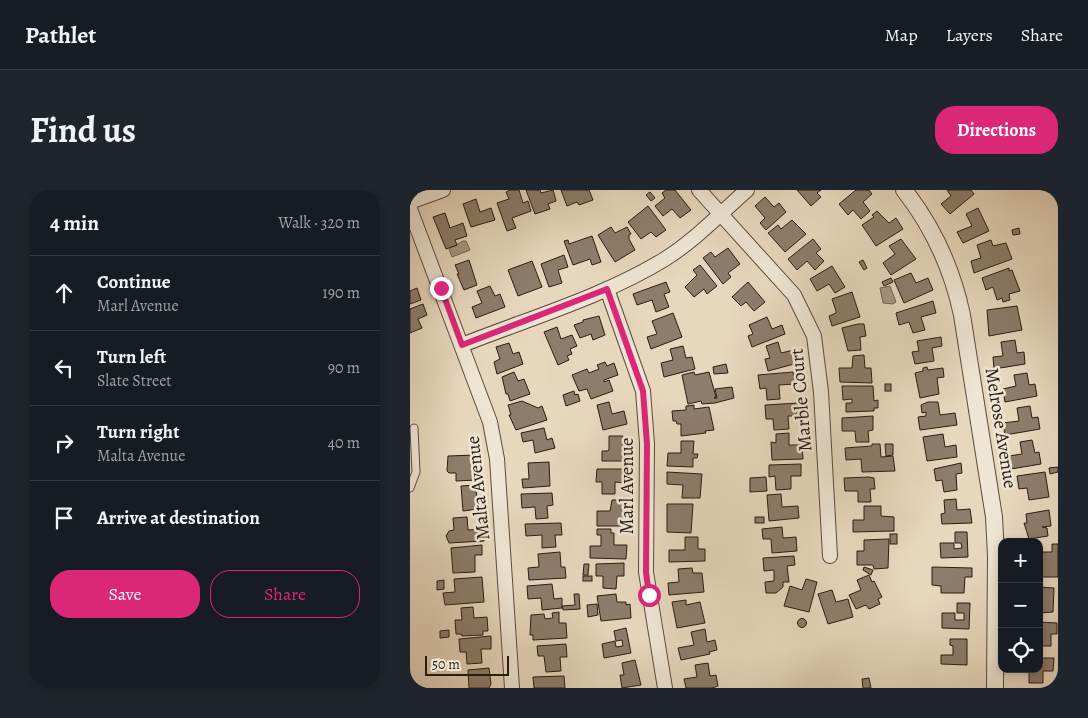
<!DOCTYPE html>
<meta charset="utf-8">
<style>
body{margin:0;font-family:Alegreya,serif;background:#20242c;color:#f1f3f6}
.controls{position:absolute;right:15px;bottom:15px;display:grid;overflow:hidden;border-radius:10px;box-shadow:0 2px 8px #0003}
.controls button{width:45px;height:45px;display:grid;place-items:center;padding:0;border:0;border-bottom:1px solid #363941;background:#171b24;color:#f1f3f6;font:25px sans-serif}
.scale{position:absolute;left:15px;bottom:12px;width:84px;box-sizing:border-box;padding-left:5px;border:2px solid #2b1c13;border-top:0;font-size:14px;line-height:18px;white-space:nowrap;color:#2b1c13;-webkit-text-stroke:4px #efe5d4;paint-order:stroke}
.stop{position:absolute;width:15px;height:15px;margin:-11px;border:4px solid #db2777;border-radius:50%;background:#fff}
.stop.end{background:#db2777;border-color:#fff;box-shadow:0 1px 5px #0008}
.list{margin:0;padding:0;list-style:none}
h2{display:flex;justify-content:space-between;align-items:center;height:65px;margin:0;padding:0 20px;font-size:21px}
h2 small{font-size:16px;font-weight:400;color:#9ea1a6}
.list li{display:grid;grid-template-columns:32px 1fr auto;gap:15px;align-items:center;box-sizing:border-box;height:75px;padding:0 20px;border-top:1px solid #363941}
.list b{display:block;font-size:19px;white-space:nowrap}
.list p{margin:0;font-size:16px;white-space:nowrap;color:#9ea1a6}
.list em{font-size:16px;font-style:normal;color:#9ea1a6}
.actions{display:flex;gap:10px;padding:15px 20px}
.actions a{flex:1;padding:11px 0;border:1px solid #db2777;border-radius:20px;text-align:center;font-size:18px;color:#db2777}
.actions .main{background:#db2777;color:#fff}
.icon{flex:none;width:28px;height:28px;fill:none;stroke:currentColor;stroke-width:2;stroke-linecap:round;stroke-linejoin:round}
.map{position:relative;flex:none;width:648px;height:498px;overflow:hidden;border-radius:20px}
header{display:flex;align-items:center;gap:30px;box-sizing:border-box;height:70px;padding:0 25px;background:#171b24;border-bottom:1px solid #363941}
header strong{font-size:24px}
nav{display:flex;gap:28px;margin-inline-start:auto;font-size:18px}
.intro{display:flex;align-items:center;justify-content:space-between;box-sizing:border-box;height:120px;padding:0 30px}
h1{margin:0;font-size:35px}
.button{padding:12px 22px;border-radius:20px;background:#db2777;color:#fff;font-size:18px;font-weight:700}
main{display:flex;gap:30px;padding:0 30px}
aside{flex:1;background:#171b24;border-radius:20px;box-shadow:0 2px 8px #0003}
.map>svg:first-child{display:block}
.water{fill:#a79783;stroke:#756656}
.building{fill:#8d7d6b;stroke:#2b1c13}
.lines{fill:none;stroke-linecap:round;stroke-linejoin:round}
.service-casing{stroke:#5a4b3e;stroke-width:9}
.minor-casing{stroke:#5a4b3e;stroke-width:16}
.tertiary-casing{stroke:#5a4b3e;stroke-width:18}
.service{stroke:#efe5d4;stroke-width:7}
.minor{stroke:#efe5d4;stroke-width:14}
.tertiary{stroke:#efe5d4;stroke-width:16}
.route{stroke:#db2777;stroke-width:6}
.labels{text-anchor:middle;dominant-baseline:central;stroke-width:5;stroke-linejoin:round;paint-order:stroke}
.street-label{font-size:19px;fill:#2b1c13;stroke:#efe5d4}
</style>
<header>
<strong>Pathlet</strong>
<nav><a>Map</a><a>Layers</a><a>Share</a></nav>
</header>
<div class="intro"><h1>Find us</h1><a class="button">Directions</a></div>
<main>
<aside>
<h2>4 min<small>Walk · 320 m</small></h2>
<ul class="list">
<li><svg class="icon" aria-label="ahead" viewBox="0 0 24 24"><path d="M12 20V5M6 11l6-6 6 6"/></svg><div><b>Continue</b><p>Marl Avenue</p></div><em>190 m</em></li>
<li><svg class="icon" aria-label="left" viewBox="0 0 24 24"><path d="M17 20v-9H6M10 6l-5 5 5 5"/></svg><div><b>Turn left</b><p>Slate Street</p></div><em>90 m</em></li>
<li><svg class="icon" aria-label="right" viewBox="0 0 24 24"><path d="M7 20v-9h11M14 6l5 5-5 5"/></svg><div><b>Turn right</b><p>Malta Avenue</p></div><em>40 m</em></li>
<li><svg class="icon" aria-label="arrive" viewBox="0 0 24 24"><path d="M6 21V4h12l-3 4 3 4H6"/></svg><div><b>Arrive at destination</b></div></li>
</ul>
<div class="actions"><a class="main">Save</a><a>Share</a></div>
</aside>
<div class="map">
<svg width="648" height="498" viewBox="0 0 648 498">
<rect width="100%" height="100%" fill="#e7d7bd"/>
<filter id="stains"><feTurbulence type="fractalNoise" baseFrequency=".004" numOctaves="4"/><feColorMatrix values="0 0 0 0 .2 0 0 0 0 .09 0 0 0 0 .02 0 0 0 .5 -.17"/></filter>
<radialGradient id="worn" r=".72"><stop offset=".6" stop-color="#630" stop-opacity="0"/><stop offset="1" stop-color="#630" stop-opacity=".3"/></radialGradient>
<!-- water -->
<g class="water">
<polygon points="53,51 56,51 60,60 42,67 39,59"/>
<polygon points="480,96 486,112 483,114 473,113 470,98"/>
</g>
<!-- building -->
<g class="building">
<polygon points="100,0 109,0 113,13 118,11 121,21 102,28 106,38 97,41 87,13 99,9 96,2"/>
<polygon points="116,0 130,0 131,3 143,0 146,11 138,14 140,19 125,24"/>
<polygon points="151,0 179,0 183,10 169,15 167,12 157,16"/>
<polygon points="256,0 265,0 281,20 270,28 262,19 253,26 245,16 255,8 252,3"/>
<polygon points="387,0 411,0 407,3 411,7 401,16"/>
<polygon points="446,0 459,0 462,4 453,12 460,21 451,29 443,20 438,25 429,14"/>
<polygon points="537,0 561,0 564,4 540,24 531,14 541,6"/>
<polygon points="240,2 245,8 241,11 236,5"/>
<polygon points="355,7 364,17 369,13 376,22 356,40 350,33 355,28 345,16"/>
<polygon points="66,9 70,22 81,18 85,30 61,37 53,14"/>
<polygon points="238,16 256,40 246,47 241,42 231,49 218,32"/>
<polygon points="568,18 579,41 553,53 547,42 562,36 556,24"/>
<polygon points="467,21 479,33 486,28 493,39 466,56 452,35 464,27 462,25"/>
<polygon points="35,23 40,38 53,33 57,46 45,50 47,55 36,59 23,27"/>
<polygon points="382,30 396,44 375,62 358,43 368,35 371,39"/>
<polygon points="201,37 205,43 217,37 221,44 219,45 219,49 225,60 205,72 188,45"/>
<polygon points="609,38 610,44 603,45 602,40"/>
<polygon points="182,46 191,72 182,75 180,69 163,75 154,51 158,50 159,54"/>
<polygon points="403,49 411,59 406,63 414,71 405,80 397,71 387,80 378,69"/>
<polygon points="491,49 506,69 481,85 473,73 485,64 479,56"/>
<polygon points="581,50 583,56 596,53 602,69 564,83 561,71 571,68 567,55"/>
<polygon points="318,58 330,74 318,83 321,87 313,94 293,68 301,62 305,67"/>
<polygon points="154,65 158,77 148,80 152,93 139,97 131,74"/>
<polygon points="59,70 67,95 54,100 47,84 49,84 45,75"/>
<polygon points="453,70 457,78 454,80 449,72"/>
<polygon points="122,71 132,97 108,106 98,80"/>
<polygon points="290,75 307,96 297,104 294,99 284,107 275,97 287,85 283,80"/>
<polygon points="422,76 435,97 425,103 419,94 407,101 400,89"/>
<polygon points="599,78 599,81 602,80 610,101 599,104 600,110 593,112 592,108 587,110 583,97 576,100 572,88"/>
<polygon points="501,83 506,93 518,88 523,100 494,113 484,90"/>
<polygon points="481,88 483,92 474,96 472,92"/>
<polygon points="256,92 260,102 254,104 259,117 246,122 242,110 227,115 223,104"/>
<polygon points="338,92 355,112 344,121 336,112 331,116 322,107"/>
<polygon points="80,96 85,106 90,104 95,117 66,128 62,117 72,113 67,101"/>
<polygon points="7,98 11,110 0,114 0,101"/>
<polygon points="442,102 450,127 422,136 419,126 426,123 426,121 422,109"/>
<polygon points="523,111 526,123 511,127 515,140 503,143 499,132 489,135 486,123"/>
<polygon points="13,114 17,125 8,129 12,138 0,143 0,119"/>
<polygon points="607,116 612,140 579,146 577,120"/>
<polygon points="263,123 272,147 241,159 237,147 247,144 242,131"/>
<polygon points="189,126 195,145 183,150 181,144 170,148 164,135 173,132 173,130"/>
<polygon points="357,127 362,139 372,135 375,144 342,157 338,146 343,144 339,135"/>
<polygon points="448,134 454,134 456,146 450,147 451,160 438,161 432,138"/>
<polygon points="147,137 151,149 162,145 167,156 160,159 162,164 157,166 159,170 148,175 134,142"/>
<polygon points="531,147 532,156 522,158 524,171 505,174 502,162 509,161 507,151"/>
<polygon points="605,150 607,163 614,162 615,174 584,179 583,167 593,166 591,152"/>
<polygon points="368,152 371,163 384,160 388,173 358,181 355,169 360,168 356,156"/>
<polygon points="99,153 103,164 109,162 113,174 87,184 84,172 90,169 86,157"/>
<polygon points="273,156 276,168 282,167 285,179 254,187 251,173 263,170 260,159"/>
<polygon points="454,165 455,178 461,178 462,193 430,192 429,178 442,178 443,166"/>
<polygon points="195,172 197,176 204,173 208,185 194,190 194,192 199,190 203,201 181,209 177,199 169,201 162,185 177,179 179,183 189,179 187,175"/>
<polygon points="316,174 318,183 304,184 303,177"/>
<polygon points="517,177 518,180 533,178 534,187 527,188 529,204 510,208 505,183 513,181 513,178"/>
<polygon points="104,182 108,191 114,189 120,204 100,211 98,204 96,204 92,187"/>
<polygon points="284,182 285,185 299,182 306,207 304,208 307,208 305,199 322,197 324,208 305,213 292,214 291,211 278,214 272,185"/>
<polygon points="383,182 385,194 369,195 370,209 357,210 356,198 350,199 348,185"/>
<polygon points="617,183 619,195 625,194 627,206 595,212 593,199 606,196 604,185"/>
<rect x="475" y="194" width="6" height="7"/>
<polygon points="432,196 463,196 464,211 468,210 468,218 464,218 464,221 436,222 436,213 442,213 442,209 433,210"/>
<polygon points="164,201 165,205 168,204 170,211 156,216 153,205"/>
<polygon points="112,211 128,218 132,216 137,230 106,240 99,225 101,225 98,215"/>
<polygon points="199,212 202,224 214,221 217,234 193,240 187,215"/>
<polygon points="518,212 528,212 530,225 545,223 547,235 510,240 508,227 516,226 516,222 512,223 511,215"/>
<polygon points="388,213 389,226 378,226 379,239 364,240 363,229 356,229 355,215"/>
<polygon points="284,215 284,219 299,217 304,240 295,241 296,243 271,246 271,234 267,234 266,231 263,231 262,221 276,220 276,216"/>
<polygon points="620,216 622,228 628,227 630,239 595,245 593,233 609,231 607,218"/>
<polygon points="463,226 463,240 458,241 459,252 446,252 445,241 432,241 432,228"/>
<polygon points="134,238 137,250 142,248 145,258 125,263 123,250 113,252 111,243"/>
<polygon points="379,243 379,255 392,255 393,269 362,270 361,252 366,253 366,244"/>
<polygon points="533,244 535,257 546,255 547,267 517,271 513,247"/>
<polygon points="199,246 213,246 213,255 215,255 213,271 192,271 192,261 198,261 199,259"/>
<polygon points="622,250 625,263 629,262 631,274 601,279 599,266 612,264 610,252"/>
<polygon points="271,251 284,251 283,264 288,264 287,268 283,268 283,277 257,276 258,263 271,263"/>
<polygon points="462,254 470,254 471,267 483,266 485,281 452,282 451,269 436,270 435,258 462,256"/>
<polygon points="475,254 483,254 483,265 476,266"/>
<polygon points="65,265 66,270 68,270 67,290 46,291 46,283 39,283 37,281 38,266"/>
<polygon points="139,272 140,296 113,298 112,289 119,289 118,273"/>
<polygon points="551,273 552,283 546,284 547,300 534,302 532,290 526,291 524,279"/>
<polygon points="391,274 391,286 381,286 381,299 366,300 365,286 359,287 359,275"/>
<polygon points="648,277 648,282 640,284 639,278"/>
<polygon points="187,279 218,279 217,293 205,292 205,304 192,304 192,292 186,292"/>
<polygon points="257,282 292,284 290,308 272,308 273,295 257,294"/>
<polygon points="635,282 639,307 619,310 617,298 609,299 607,286"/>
<polygon points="356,287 357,301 340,302 340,288"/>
<polygon points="459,287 464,288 465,299 460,299 461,312 448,312 448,301 435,301 434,288"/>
<polygon points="65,295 69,319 53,321 51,296"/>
<polygon points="142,303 143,315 137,316 138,328 126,329 125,317 112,318 111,304"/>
<polygon points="371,304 372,317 388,316 389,328 359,331 357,305"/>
<polygon points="546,309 547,320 560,319 562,333 532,334 531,324 535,323 534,310"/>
<polygon points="202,310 215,310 215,336 187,336 187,321 200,321"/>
<polygon points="257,314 283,314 281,343 257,342"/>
<polygon points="454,316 471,316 471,326 484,327 484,341 443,342 443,330 454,330"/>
<polygon points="639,320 641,336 632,337 637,338 638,346 619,349 614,333 617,333 616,324"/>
<polygon points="57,327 58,340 73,339 74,351 39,353 36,346 39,341 44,340 43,328"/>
<rect x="345" y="327" width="9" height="6"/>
<polygon points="151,333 152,345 145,345 146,357 132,358 132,345 116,346 115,334"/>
<polygon points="372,337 373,348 386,347 387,361 362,363 361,349 353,349 352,339"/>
<polygon points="187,339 201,339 201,343 204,343 204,355 217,355 216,369 180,368 180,356 191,356 191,345 187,345"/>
<polygon points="545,342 557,342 558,367 531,368 530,353 544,353 544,359 552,358 551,353 545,353"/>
<rect x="480" y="344" width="7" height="10"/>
<polygon points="275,347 288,347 288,359 295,359 295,371 259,372 259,360 275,360"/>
<polygon points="479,349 478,378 464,379 463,375 447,375 447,361 454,361 454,350"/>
<polygon points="642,354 648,354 648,387 629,387 629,362 642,362"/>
<polygon points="72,355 72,365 65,365 65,382 43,383 41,358"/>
<polygon points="150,362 151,377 155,377 156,388 119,390 118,378 129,377 128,364"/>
<polygon points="384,366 385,375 377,376 379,392 373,392 373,397 366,403 356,403 355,392 364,391 364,380 354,381 353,368"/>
<polygon points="214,373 214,386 207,386 206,399 193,398 193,386 186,386 186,374"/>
<polygon points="174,374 179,374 178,385 173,385"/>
<polygon points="454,377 463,380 461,385 453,380"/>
<polygon points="522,377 562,378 562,387 555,387 554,403 531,403 531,396 522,395"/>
<polygon points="282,378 283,383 292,383 294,402 259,405 258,393 269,392 268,379"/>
<polygon points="459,385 462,392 464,391 472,407 468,409 470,414 459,419 456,415 446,419 439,405 451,400 447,390"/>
<rect x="173" y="386" width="9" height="5"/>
<polygon points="72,387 74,412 35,415 33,403 45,402 44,389"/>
<polygon points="396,389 407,392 399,422 374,416 380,396 392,400"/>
<polygon points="34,390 34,399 27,400 27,391"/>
<polygon points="142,394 144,409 152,408 152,418 132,420 131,408 118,409 117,396"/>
<polygon points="629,397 644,398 643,422 629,423"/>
<polygon points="422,400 426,412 438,409 443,427 418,434 408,404"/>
<polygon points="164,404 169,404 170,419 153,420 152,416 165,415"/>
<polygon points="206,404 207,412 216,412 216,415 220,414 221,428 191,431 187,406"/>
<polygon points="276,410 276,415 290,412 295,433 267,438 262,412"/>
<polygon points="547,413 560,413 559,439 532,438 532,423 545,423 545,430 554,430 554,423 547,423"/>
<polygon points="187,414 188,425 178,427 177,415"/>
<polygon points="63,417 64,428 77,427 78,441 73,441 73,445 52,446 51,444 46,444 45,430 52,430 51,418"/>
<polygon points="149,422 149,433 156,433 157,448 123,450 123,445 120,445 121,425 134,424 135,429 143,428 142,423"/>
<circle cx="392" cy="433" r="4.5"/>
<polygon points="629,432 647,433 647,444 641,444 641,456 629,456"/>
<polygon points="216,438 221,463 194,468 192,454 205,451 206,457 213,456 212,450 206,451 204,441"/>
<polygon points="295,439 297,452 305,450 307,460 299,462 300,464 271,470 268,458 284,455 281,442"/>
<polygon points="39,440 39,447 30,448 30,441"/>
<polygon points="81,446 81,459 71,459 72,473 57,474 56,462 50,462 49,449"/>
<polygon points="540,449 557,449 557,475 531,474 531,465 543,465 543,456 540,455"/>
<polygon points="156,454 157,467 150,467 151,481 136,482 134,466 128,466 127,456"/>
<polygon points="629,468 644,468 643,481 633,481 633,493 619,493 619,479 629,479"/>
<polygon points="225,470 231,495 212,498 210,485 214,485 212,473"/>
<polygon points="298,473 300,486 306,485 308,496 302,498 276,498 274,489 287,487 285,475"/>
<polygon points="79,478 81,494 79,498 59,498 58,480"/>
<polygon points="154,486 155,498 124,498 123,487"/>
<polygon points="459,488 461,498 453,498 452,489"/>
</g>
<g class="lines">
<defs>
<polyline id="service" points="0,298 6,282 4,238"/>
<g id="minor">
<polyline points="289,0 384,105 404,146 411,202 420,366"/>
<polyline points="0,12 33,0"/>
<polyline points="0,19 80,232 87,269 102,498"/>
<polyline points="197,99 233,201 237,254 236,382 255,498"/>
<path d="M52,155C120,128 193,107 255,69C285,50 311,23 337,0"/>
</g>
<path id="tertiary" d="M494,0C524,38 542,78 552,125L584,327L586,366L585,498"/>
</defs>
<!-- service casing -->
<use href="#service" class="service-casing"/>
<!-- minor casing -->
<use href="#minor" class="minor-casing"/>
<!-- tertiary casing -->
<use href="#tertiary" class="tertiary-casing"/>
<!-- service -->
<use href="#service" class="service"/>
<!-- minor -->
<use href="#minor" class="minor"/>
<!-- tertiary -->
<use href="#tertiary" class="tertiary"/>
</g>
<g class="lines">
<!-- route -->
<polyline class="route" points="31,98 52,155 197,99 233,201 237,254 236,382 239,405"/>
</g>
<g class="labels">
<!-- street labels -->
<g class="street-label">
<text transform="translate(391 210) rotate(-95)">Marble Court</text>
<text transform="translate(591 238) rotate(81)">Melrose Avenue</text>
<text transform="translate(217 296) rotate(-90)">Marl Avenue</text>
<text transform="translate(68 298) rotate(-96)">Malta Avenue</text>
</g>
</g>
<rect width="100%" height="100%" filter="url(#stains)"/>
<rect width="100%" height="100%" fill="url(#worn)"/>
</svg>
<div class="controls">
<button>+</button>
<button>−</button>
<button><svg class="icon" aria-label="locate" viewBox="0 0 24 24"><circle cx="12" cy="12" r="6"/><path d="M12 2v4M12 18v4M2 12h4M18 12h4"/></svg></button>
</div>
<div class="scale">50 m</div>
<div class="stop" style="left:239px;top:405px"></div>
<div class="stop end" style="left:31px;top:98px"></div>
</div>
</main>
